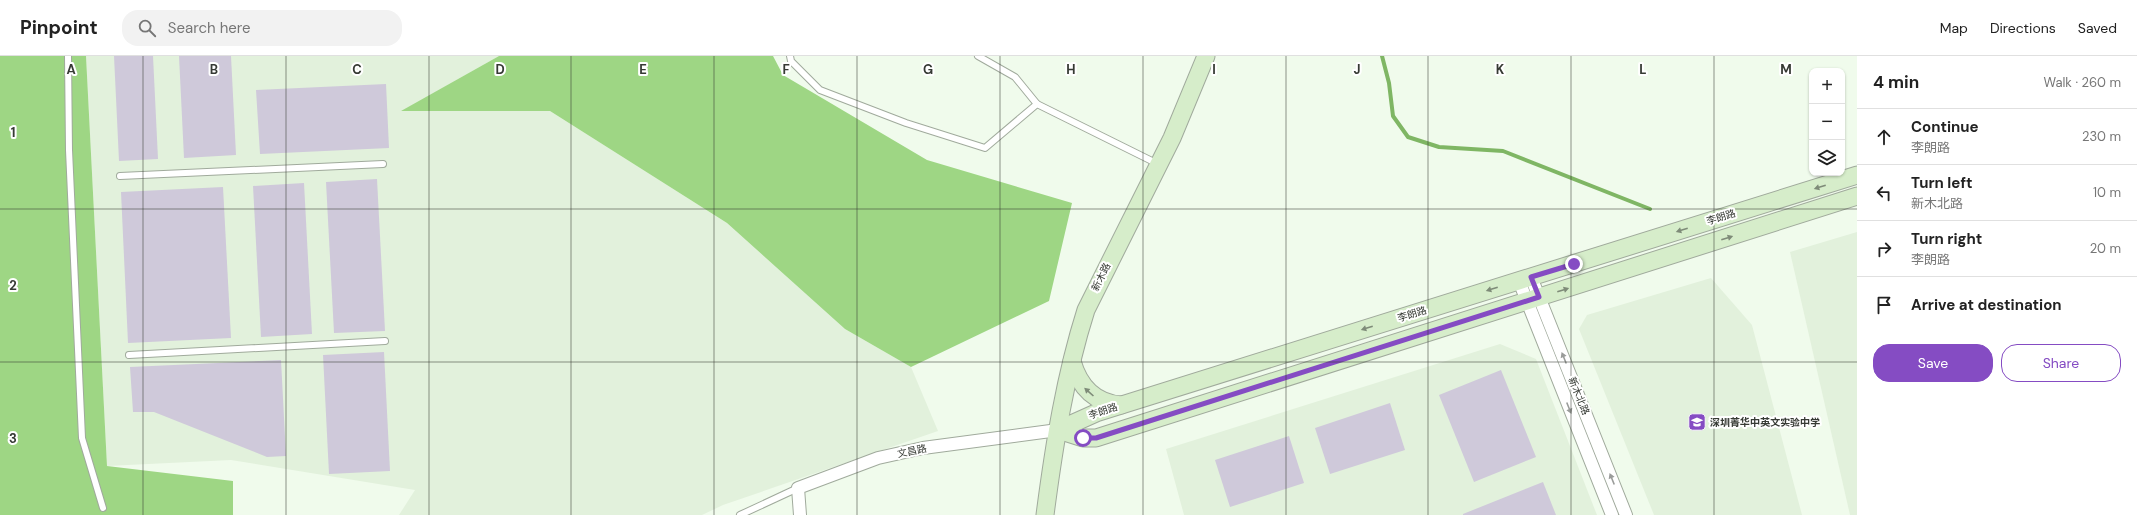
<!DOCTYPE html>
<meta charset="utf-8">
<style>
body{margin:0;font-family:"DM Sans","Noto Sans SC",sans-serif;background:#f2f2f2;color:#222}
.controls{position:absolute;right:12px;top:12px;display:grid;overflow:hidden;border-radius:8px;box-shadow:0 1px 3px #0004}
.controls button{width:36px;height:36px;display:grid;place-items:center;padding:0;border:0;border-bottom:1px solid #e0e0e0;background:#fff;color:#222;font:20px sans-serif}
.stop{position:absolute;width:12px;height:12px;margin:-9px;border:3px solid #854cc3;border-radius:50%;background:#fff}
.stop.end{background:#854cc3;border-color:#fff;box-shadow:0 1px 4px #0008}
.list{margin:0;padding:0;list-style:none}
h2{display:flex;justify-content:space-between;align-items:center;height:52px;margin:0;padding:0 16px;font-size:17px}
h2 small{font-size:13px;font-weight:400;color:#767676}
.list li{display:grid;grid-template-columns:26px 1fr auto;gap:12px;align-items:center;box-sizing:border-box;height:56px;padding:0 16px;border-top:1px solid #e0e0e0}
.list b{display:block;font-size:15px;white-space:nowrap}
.list p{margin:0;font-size:13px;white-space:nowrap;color:#767676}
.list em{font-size:13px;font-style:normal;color:#767676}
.actions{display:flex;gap:8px;padding:12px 16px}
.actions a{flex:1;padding:9px 0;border:1px solid #854cc3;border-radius:16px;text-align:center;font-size:14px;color:#854cc3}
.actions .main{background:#854cc3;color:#fff}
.icon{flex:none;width:22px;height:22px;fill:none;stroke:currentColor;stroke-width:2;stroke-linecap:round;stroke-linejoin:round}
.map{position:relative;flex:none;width:1857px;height:459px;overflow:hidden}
header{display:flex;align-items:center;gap:24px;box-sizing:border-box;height:56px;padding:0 20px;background:#fff;border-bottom:1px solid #e0e0e0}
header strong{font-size:19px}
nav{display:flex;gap:22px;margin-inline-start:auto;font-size:14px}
.search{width:280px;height:36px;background:#f2f2f2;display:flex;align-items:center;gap:10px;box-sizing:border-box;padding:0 14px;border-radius:16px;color:#767676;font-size:15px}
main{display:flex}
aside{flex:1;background:#fff}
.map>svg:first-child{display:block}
.built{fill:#e2f1dc}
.forest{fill:#9ed684}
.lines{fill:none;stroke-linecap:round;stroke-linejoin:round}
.stream{stroke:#7fb664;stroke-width:4}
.building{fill:#cfc9da}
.lane-casing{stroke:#a0aa9c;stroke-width:8}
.street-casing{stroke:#a0aa9c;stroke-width:14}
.secondary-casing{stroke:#a0aa9c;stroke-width:19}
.lane{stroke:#fff;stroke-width:6}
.street{stroke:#fff;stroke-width:12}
.secondary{stroke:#d6edca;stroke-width:17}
.oneway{fill:#7e8b78}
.oneway2{fill:#9a9c9a}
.route{stroke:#854cc3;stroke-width:5}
.grid{fill:none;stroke:#363a34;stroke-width:1;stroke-opacity:0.55}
.labels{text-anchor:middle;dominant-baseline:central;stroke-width:4;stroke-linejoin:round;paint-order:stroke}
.street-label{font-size:10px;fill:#363a34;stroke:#fff}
.poi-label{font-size:10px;font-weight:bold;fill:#363a34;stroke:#fff;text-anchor:start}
.grid-label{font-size:13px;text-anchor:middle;font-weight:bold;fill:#363a34;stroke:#fff;stroke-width:4;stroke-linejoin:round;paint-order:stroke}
</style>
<header>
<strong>Pinpoint</strong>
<div class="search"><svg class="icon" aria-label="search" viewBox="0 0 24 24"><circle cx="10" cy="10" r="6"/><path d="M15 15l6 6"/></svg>Search here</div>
<nav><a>Map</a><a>Directions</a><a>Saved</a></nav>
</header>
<main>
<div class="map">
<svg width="1857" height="459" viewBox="0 0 1857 459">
<rect width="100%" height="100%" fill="#f0fbec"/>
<!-- built -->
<g class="built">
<polygon points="86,0 499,0 402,55 550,55 727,167 845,273 911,311 938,375 723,449 702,459 399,459 415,434 231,404 107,410"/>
<polygon points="1857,176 1857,459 1850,459 1790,196"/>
<polygon points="1711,222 1752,269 1802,459 1654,459 1579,273 1587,259"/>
<polygon points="1500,288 1536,303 1597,459 1184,459 1166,393"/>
</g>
<!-- forest -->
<g class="forest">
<polygon points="0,0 86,0 107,410 233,425 233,459 0,459"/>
<polygon points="499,0 773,0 783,19 927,104 1072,147 1049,245 911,311 845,273 727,167 550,55 401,55"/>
</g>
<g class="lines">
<!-- stream -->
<polyline class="stream" points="1382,0 1389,27 1393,60 1408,81 1439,91 1503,95 1650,153"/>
</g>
<!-- building -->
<g class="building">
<polygon points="114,0 153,0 158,103 119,105"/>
<polygon points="179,0 231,0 236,99 184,102"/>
<polygon points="386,28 389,92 260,98 256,34"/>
<polygon points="377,123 385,275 334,277 326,126"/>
<polygon points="304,127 312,278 261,281 253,130"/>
<polygon points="223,131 231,282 128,287 121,136"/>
<polygon points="384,296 390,415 329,418 323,299"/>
<polygon points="281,304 286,400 267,401 154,356 133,356 130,311"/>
<polygon points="1501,314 1536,401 1474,426 1439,339"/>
<polygon points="1390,347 1405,394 1330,418 1315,372"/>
<polygon points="1289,380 1304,427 1230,451 1215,404"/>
<polygon points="1543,426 1556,459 1463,459 1463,458"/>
</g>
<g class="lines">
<defs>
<g id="lane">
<polyline points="68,0 69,94 82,382 103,452"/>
<polyline points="790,0 791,5 820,34 906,67 985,92 1037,48 1158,108"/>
<polyline points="978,0 1015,21 1037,48"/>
<polyline points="120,120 383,108"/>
<polyline points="129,299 385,285"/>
<polyline points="740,459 798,432"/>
</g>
<g id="street">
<polyline points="1531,221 1626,459"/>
<polyline points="1519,225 1612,459"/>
<polyline points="800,459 798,432 878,402 923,392 1058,374"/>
</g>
<g id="secondary">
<path d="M1072,305C1079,330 1094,347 1121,349"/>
<polyline points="1058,374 1096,357 1857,119"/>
<polyline points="1058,374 1083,382 1096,382 1857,140"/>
<path d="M1045,459C1054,390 1065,320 1086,254L1172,82L1206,0"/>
</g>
</defs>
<!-- lane casing -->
<use href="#lane" class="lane-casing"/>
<!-- street casing -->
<use href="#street" class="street-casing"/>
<!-- secondary casing -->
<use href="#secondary" class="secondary-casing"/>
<!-- lane -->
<use href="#lane" class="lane"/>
<!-- street -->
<use href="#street" class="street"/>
<!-- secondary -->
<use href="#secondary" class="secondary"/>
</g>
<!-- one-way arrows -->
<defs><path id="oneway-solid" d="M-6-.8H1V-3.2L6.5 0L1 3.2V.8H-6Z"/></defs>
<g class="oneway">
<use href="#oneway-solid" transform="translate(1820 131) rotate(163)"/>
<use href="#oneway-solid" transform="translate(1682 174) rotate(163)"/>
<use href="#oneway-solid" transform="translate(1727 182) rotate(-18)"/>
<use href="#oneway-solid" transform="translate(1492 233) rotate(163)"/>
<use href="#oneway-solid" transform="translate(1563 234) rotate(-18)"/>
<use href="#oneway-solid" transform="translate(1367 272) rotate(163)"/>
<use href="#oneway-solid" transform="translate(1089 336) rotate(-138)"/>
</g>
<g class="oneway2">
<use href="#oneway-solid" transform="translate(1564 302) rotate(-112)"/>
<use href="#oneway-solid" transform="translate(1569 352) rotate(68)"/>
<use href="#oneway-solid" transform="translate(1612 423) rotate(-112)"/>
</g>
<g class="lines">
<!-- route -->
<polyline class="route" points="1083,382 1096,382 1539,241 1531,221 1574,208"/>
</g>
<!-- grid -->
<path class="grid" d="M143,0V459M286,0V459M429,0V459M571,0V459M714,0V459M857,0V459M1000,0V459M1143,0V459M1286,0V459M1428,0V459M1571,0V459M1714,0V459M0,153H1857M0,306H1857"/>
<!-- icons -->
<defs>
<symbol id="school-square" viewBox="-11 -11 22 22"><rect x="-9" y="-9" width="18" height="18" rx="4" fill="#854cc3" stroke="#fff"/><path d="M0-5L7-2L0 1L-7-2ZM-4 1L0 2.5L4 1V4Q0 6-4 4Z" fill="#fff"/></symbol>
</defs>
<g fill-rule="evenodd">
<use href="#school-square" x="1687" y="356" width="20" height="20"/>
</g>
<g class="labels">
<!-- street labels -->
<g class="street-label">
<text transform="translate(1721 161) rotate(-17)">李朗路</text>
<text transform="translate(1101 221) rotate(-64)">新木路</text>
<text transform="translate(1412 258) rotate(-17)">李朗路</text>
<text transform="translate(1579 340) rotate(68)">新木北路</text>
<text transform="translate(1103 355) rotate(-18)">李朗路</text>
<text transform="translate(912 395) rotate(-12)">文昌路</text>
</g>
<!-- poi labels -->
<g class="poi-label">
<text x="1710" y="366">深圳菁华中英文实验中学</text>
</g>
</g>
<g class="grid-label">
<text x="71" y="18">A</text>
<text x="214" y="18">B</text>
<text x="357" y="18">C</text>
<text x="500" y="18">D</text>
<text x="643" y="18">E</text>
<text x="786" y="18">F</text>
<text x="928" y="18">G</text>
<text x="1071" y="18">H</text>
<text x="1214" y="18">I</text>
<text x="1357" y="18">J</text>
<text x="1500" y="18">K</text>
<text x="1643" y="18">L</text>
<text x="1786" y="18">M</text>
<text x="13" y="81">1</text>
<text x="13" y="234">2</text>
<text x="13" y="387">3</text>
</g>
</svg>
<div class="controls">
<button>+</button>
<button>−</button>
<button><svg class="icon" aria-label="layers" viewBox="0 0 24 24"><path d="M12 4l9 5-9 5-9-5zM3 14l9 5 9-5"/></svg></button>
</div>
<div class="stop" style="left:1083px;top:382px"></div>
<div class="stop end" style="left:1574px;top:208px"></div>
</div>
<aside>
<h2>4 min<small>Walk · 260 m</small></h2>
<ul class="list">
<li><svg class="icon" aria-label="ahead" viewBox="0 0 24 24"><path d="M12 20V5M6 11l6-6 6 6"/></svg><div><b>Continue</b><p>李朗路</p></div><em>230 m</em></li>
<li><svg class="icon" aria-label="left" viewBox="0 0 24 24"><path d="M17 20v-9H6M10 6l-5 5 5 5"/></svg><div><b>Turn left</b><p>新木北路</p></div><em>10 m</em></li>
<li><svg class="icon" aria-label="right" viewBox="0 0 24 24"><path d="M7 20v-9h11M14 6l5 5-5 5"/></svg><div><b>Turn right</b><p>李朗路</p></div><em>20 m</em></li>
<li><svg class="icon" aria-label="arrive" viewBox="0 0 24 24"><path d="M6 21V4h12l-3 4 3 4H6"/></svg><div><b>Arrive at destination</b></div></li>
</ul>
<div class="actions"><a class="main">Save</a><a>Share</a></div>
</aside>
</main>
